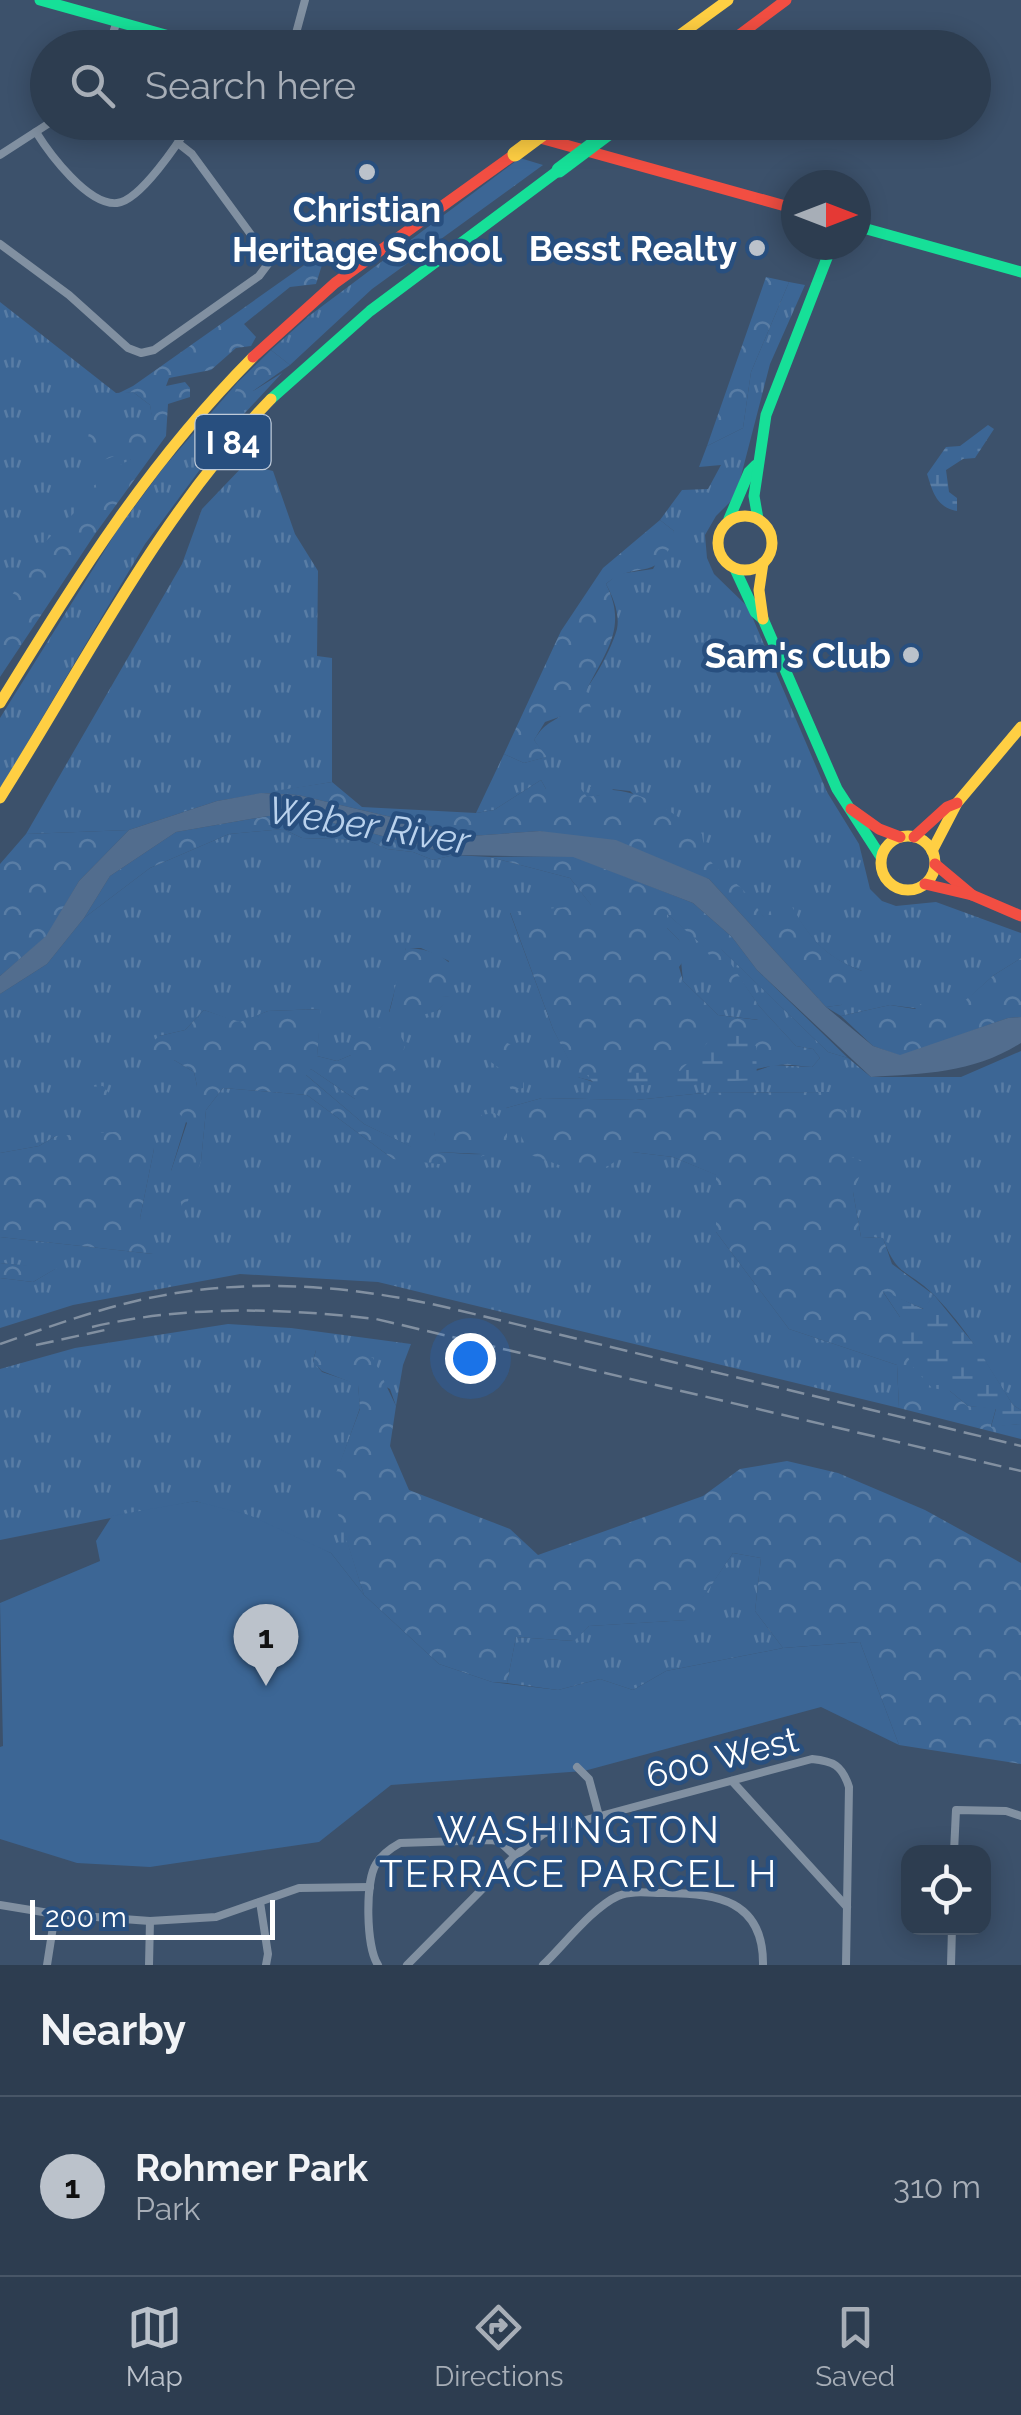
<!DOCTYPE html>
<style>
body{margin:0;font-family:Raleway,sans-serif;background:#39485a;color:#f1f3f6}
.controls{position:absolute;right:30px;bottom:30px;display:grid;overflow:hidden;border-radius:20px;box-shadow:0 5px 25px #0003}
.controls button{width:90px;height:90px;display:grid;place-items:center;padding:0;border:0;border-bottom:2px solid #485667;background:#2d3d50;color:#f1f3f6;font:50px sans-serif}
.compass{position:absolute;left:781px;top:170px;width:90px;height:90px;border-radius:50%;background:#2d3d50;box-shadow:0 5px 25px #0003;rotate:90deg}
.scale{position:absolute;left:30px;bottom:25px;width:245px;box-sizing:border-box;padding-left:10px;border:5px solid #fff;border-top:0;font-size:28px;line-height:35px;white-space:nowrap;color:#fff;-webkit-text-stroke:8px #284f7f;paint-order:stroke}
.you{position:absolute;left:470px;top:1358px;width:35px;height:35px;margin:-25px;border:8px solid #fff;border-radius:50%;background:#1a73e8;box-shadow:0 0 0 15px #1a73e833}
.badge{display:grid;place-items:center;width:65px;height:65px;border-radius:50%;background:#bbc2cb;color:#111;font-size:32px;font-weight:700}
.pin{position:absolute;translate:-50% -82px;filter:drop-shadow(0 2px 5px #0008)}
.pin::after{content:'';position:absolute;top:52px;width:35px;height:30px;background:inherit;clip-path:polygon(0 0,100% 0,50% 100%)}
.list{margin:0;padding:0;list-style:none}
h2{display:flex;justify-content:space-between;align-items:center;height:130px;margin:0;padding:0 40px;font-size:42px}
h2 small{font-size:32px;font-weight:400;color:#a7aeb7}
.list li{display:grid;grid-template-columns:65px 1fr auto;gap:30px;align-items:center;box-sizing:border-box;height:180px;padding:0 40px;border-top:2px solid #485667}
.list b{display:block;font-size:38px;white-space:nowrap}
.list p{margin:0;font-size:32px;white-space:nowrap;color:#a7aeb7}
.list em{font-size:32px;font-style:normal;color:#a7aeb7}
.icon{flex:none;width:55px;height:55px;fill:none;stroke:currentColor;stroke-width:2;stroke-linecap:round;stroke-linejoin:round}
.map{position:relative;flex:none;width:1021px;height:1965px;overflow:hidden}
.search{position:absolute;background:#2d3d50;box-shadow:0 5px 25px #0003;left:30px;right:30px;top:30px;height:110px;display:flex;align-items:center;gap:25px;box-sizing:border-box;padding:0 35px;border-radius:55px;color:#a7aeb7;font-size:38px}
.sheet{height:310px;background:#2d3d50}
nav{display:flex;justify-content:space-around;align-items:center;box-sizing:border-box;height:140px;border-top:2px solid #485667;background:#2d3d50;font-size:28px;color:#a7aeb7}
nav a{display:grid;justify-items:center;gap:5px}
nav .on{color:#bbc2cb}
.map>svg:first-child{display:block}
.grass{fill:url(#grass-tufts);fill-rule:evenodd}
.forest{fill:url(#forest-crowns);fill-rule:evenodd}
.wetland{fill:url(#wetland-marsh)}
.park{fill:#3c6695}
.water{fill:#526d8e}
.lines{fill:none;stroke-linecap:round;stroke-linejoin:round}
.street{stroke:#8190a1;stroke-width:8}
.fast{stroke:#16e098;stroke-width:11}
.slow{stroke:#ffcf43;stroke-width:11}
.jam{stroke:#f24e42;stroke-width:11}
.rail{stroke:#8290a1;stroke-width:2.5;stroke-dasharray:18 8;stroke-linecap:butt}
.fast-bridge{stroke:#16e098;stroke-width:15}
.slow-bridge{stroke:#ffcf43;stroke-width:15}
.poi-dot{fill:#bbc2cb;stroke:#284f7f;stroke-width:4}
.labels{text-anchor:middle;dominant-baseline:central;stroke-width:9;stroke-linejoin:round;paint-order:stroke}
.shield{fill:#284f7f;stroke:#becad9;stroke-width:2.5}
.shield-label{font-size:32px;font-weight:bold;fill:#fff}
.poi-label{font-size:35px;font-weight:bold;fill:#fff;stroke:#284f7f;text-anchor:end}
.street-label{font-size:35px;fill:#fff;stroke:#284f7f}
.water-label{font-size:38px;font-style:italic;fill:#bad2ed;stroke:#284f7f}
.neighbourhood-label{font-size:38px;letter-spacing:2.5px;fill:#fff;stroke:#284f7f}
</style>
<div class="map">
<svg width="1021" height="1965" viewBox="0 0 1021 1965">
<defs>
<pattern id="grass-tufts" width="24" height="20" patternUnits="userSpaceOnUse" patternTransform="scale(2.5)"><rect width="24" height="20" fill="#3c6695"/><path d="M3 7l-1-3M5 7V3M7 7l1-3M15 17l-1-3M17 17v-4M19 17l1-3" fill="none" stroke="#597da5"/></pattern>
<pattern id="forest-crowns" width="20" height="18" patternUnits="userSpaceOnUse" patternTransform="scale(2.5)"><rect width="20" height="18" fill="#3c6695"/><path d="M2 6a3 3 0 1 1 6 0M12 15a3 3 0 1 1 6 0" fill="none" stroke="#597da5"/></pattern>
<pattern id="wetland-marsh" width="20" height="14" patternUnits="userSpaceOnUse" patternTransform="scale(2.5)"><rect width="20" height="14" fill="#3c6695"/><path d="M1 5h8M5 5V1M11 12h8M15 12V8" fill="none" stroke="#597da5"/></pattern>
</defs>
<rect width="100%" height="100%" fill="#3c516b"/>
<!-- grass -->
<g class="grass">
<polygon points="520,158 543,165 372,289 290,365 271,350 309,316"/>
<path d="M789,282L805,285L770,364L740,480L731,501L716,516L705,535L707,558L714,574L748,607L827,792L859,844L870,889L882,901L896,906L936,902L1021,933V958L994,975L952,1013L890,1005L841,1016L826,1007L841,1005L862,971C821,956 808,935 786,898L766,920L738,886L726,878L630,791L590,787L601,795L586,798L546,789L541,780L494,810L476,813L504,754L524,763L546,757L534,740C545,723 548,725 562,715C584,700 610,654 617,629C620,614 613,597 606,584L618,574L653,569L674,531L660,520L682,490L708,489L721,465L699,467L707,446L743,428L751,372Z"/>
<polygon points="0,302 116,393 133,392 150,405 154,426 0,646"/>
<polygon points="282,373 230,429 145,544 0,789 0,718 118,529 164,467 238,382 253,391"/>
<polygon points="245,464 273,471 295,534 318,571 317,656 332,658 332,782 217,801 129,830 26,834 182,564 202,509"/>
<path d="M283,829L302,838L367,840L387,849L413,852L433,860L454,855L490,857L570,878L592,906L510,913L553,1029L578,1077L606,1086L756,1071L773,1065L812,1067L820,1058L813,1049L796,1046L759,1006L716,944L828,1052L848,1058L871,1077H961L1021,1051V1410L1013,1405C989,1368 966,1327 934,1295C908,1269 897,1278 883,1238L861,1237L853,1192L830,1148L829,1092L703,1093L636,1100L542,1098L506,1108L632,1152L673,1157L717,1175L716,1232L789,1329L897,1365L899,1408L378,1282L240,1274L73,1305L0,1328V1278L33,1282L55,1269L0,1263V1237L153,1254L140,1218L154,1149L56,1136L39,1146L0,1153V994L47,964L84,918L150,868L229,834ZM406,948H421L449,961L430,996L450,997L437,1011L389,1012ZM320,1009L317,1056L337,1061L351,1055L355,1099L311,1069L305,1074L364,1124L413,1148L434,1132L437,1152L482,1154L393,1159L307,1095L223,1088L206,1110L201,1161L171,1171L197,1086L194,1072L174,1060L159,1036L185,1030L204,1010L240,1023L268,1011Z"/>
<polygon points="666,913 701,943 760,1020 718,1015 683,981 679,940 667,928"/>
<polygon points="228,1324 291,1328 411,1344 403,1365 396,1406 390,1389 316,1350 313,1361 322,1372 358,1384 360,1408 331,1489 364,1595 331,1553 196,1501 0,1540 0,1369 75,1348"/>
<polygon points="733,1553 761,1558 755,1611 783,1648 666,1671 633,1690 600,1679 558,1690 507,1683 516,1637 573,1641 589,1626 687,1620"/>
</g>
<!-- forest -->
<g class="forest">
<path d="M327,249L316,284L290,287L244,324L256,337L251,346L236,348L211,370L169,378L166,386L185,382L190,388V397L168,404L166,436L95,534L0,677V616L40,547L79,508L103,475L131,459L130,450L104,460L94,459L86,447L90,428C110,428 123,438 139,420L153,426L150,405L133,392L117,394L133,386Z"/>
<polygon points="766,277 789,282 751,372 743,428 707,446"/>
<polygon points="271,350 290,365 253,391 242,410 231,405 238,382"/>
<path d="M660,520L674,531C664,586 636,558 606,584C628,627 606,651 586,691L596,725L587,734L562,716L545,722L534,740L547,757L524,763L504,754L561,631L603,568Z"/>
<path d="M541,780L546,789H556L563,780L575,781L587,797L600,795L590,788L595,781L606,780L613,790C648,793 674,814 702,834C706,866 716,866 739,886C749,895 757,909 766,919L777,896L787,898C808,935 821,955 862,971L868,986L841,1005L826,1007L709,879L540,831L471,836L298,795L261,793L332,782L362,807L476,813L494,810Z"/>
<polygon points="268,816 307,816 454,855 433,860 413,852 387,849 367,840 302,838 283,829 229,834 150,868 84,918 110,876 176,832"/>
<polygon points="129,830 79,881 47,936 0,976 0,864 26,834"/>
<path d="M573,856L693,903L732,937L757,970L848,1058L828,1052L721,949L759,1006L796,1046L813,1049L820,1058L812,1067C800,1066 785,1063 772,1066C708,1077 642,1096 577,1077L553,1029L510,912L591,905L570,878L490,857ZM667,914L701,944L758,1020L718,1015L683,981L679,967L686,957L679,940L667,928Z"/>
<path d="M406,948C424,948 445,954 454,969L452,982L432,995L452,997L437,1011L404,1020L389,1013C396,991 397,968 406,948Z"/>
<polygon points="1021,958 1021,1017 1008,1018 901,1056 873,1046 841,1016 890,1005 915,1009 934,993 948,1003 952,1012 994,975"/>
<polygon points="321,1009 317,1056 337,1061 351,1055 351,1037 365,1026 397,1030 405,1044 401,1066 355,1099 311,1069 306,1075 364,1124 412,1147 434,1131 438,1152 485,1155 457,1166 393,1159 307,1095 223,1088 206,1110 201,1161 184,1213 171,1171 187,1123 170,1102 197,1086 194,1072 174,1060 153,1064 142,1052 159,1036 185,1030 204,1010 240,1022 268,1011"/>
<path d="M480,1039C519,1039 524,1051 523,1088L511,1091C506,1072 498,1064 480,1057L474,1046Z"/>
<polygon points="136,1084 145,1089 143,1101 129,1106 118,1104 113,1112 101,1114 87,1097 90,1087 103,1086 109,1093 127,1097 131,1092 128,1086"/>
<polygon points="829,1092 852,1118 831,1148 865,1163 853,1192 861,1237 883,1238 892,1264 934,1295 924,1309 883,1292 950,1391 968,1406 996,1408 991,1426 1021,1424 1021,1439 899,1408 897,1365 789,1329 716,1232 716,1175 673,1157 632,1152 590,1176 531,1155 506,1108 542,1098 636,1100 703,1093"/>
<polygon points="495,1113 507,1123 507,1149 499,1153 455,1146 451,1134 472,1129 487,1134 492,1128 481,1115"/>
<polygon points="128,1131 154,1149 140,1218 155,1242 153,1254 0,1237 0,1153 39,1146 56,1136"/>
<polygon points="0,1263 57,1268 33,1282 0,1278"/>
<polygon points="330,1346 373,1358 396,1406 390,1446 409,1490 510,1529 538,1555 703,1496 740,1469 787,1461 838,1473 925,1510 1021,1563 1021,1764 899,1745 860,1642 783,1648 755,1611 761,1558 733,1553 688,1620 589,1626 574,1641 516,1637 507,1683 492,1682 439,1664 364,1595 330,1489 360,1409 358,1385 322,1371 313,1362 316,1350"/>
</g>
<!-- wetland -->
<g class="wetland">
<path d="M988,425L994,429L975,458L963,459L946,470L949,492L957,498V511C936,507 933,492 927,474L946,447L960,446Z"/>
<polygon points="715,1035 739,1036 756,1046 757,1080 597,1087 587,1075 680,1071"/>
<polygon points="882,1290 923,1309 934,1295 978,1349 1013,1405 1021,1410 1021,1424 991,1427 996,1409 968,1406 950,1391 932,1388 912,1366 897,1332 900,1317"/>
</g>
<!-- park -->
<polygon class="park" points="195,1501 249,1515 331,1553 364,1595 439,1664 492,1682 558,1690 600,1679 633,1690 666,1671 783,1648 860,1642 899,1745 821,1707 584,1771 391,1785 319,1842 150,1867 77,1863 0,1839 0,1747 3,1746 0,1603 100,1561 96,1541 112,1516"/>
<!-- water -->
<path class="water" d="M261,793L298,795L471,836L540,831L616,840L709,879L826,1007L873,1046L900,1055L1008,1018L1021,1017V1043C974,1073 925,1074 871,1077L757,970L732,937L693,903L573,857L454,855L307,816H268L176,832L110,876L84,918L47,964L0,994V976L46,936L79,881L129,830L217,801Z"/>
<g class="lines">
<!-- street -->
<g class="street">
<polyline points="108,48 117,21"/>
<polyline points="292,48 305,0"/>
<path d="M36,132C49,153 88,206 117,203C140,201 179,142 191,122"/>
<polyline points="0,155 51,122"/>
<polyline points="0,244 69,295 128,348 141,353 154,350 259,276 268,264 263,251 192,154 178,143"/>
<polyline points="577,1767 589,1779 599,1816"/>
<polyline points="732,1781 847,1907"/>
<polyline points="954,1852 956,1810 1006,1811 1021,1816"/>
<polyline points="260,1902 268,1954 266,1965"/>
<polyline points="0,1905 55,1914 150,1921 216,1917 299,1888 370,1887"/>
<polyline points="47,1965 55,1914"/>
<polyline points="149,1965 150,1921"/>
<path d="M378,1965C366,1947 365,1882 376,1864C382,1854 391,1848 400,1843L490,1840L499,1841L515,1856L543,1834L556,1828L812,1759C833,1761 842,1765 849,1787L846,1965"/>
<polyline points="407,1965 515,1856"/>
<path d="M543,1965C563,1946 593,1907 618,1896C632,1890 650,1893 665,1893C716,1893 764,1900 763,1965"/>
<polyline points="951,1965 952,1928"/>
</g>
<!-- fast -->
<g class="fast">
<polyline points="40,0 212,48"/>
<polyline points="856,226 1021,272"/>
<polyline points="271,399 370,311 559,170"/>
<polyline points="729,519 749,472 756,465"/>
<polyline points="758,519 754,496 766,415 832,245"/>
<polyline points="735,569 755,612 763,619 837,789 881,857"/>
</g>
<!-- slow -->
<g class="slow">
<polyline points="662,48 728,0"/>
<circle cx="745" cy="543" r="27"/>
<polyline points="763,563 759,590 763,619"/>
<path d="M0,703C79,575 146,465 253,357"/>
<path d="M0,798C86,662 158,516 271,399"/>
<circle cx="908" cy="863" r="27"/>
<polyline points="932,851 957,803 1021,727"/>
</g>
<!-- jam -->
<g class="jam">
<polyline points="722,48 786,0"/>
<polyline points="483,122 796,209"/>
<polyline points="253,357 335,283 515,154"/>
<polyline points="851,809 879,829 900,837"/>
<polyline points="914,837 947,807 957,803"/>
<polyline points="935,864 972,895"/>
<polyline points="925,884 972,895 1021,916"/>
</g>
<!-- rail -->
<g class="rail">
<path d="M92,1327C185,1305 282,1308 376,1319L1021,1471"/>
<path d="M0,1344C46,1328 92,1311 140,1300C242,1277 343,1284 445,1307L1021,1446"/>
<polyline points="36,1345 105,1330"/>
</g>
<!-- fast-bridge -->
<polyline class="fast-bridge" points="559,170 623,122"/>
<!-- slow-bridge -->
<polyline class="slow-bridge" points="515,154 558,122"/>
</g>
<!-- markers -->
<g class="poi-dot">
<circle cx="367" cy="172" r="10"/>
<circle cx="757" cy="248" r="10"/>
<circle cx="911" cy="655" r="10"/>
</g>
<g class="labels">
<!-- shield labels -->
<rect class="shield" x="195.5" y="415" width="75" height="54" rx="8"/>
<g class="shield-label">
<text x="233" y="442">I 84</text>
</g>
<!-- poi labels -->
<g class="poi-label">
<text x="367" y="209" text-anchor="middle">Christian<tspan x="367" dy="40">Heritage School</tspan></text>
<text x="737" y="248">Besst Realty</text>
<text x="891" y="655">Sam's Club</text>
</g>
<!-- street labels -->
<g class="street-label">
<text transform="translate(722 1757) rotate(-14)">600 West</text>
</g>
<!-- water labels -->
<g class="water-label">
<text transform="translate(369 825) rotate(9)">Weber River</text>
</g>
<!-- neighbourhood labels -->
<g class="neighbourhood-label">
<text x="579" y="1829">WASHINGTON<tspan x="579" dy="44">TERRACE PARCEL H</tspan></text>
</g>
</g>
</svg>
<div class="controls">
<button><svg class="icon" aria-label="locate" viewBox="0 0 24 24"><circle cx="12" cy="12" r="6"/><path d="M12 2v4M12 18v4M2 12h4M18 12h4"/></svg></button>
</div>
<svg class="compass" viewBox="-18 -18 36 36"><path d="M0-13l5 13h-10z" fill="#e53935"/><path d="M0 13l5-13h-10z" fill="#a7aeb7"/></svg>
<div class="scale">200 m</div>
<div class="you"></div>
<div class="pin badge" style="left:266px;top:1686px">1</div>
<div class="search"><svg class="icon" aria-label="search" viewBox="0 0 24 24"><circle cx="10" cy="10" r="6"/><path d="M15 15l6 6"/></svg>Search here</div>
</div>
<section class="sheet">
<h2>Nearby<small></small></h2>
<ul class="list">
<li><span class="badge">1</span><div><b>Rohmer Park</b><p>Park</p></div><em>310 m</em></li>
</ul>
</section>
<nav>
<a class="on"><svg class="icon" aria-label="map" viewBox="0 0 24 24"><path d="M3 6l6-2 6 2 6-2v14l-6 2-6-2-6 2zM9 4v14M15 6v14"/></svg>Map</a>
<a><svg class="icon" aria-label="directions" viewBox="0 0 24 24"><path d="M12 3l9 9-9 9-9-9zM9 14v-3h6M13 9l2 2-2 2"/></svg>Directions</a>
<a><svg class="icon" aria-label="saved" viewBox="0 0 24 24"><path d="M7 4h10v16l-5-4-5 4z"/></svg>Saved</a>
</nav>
